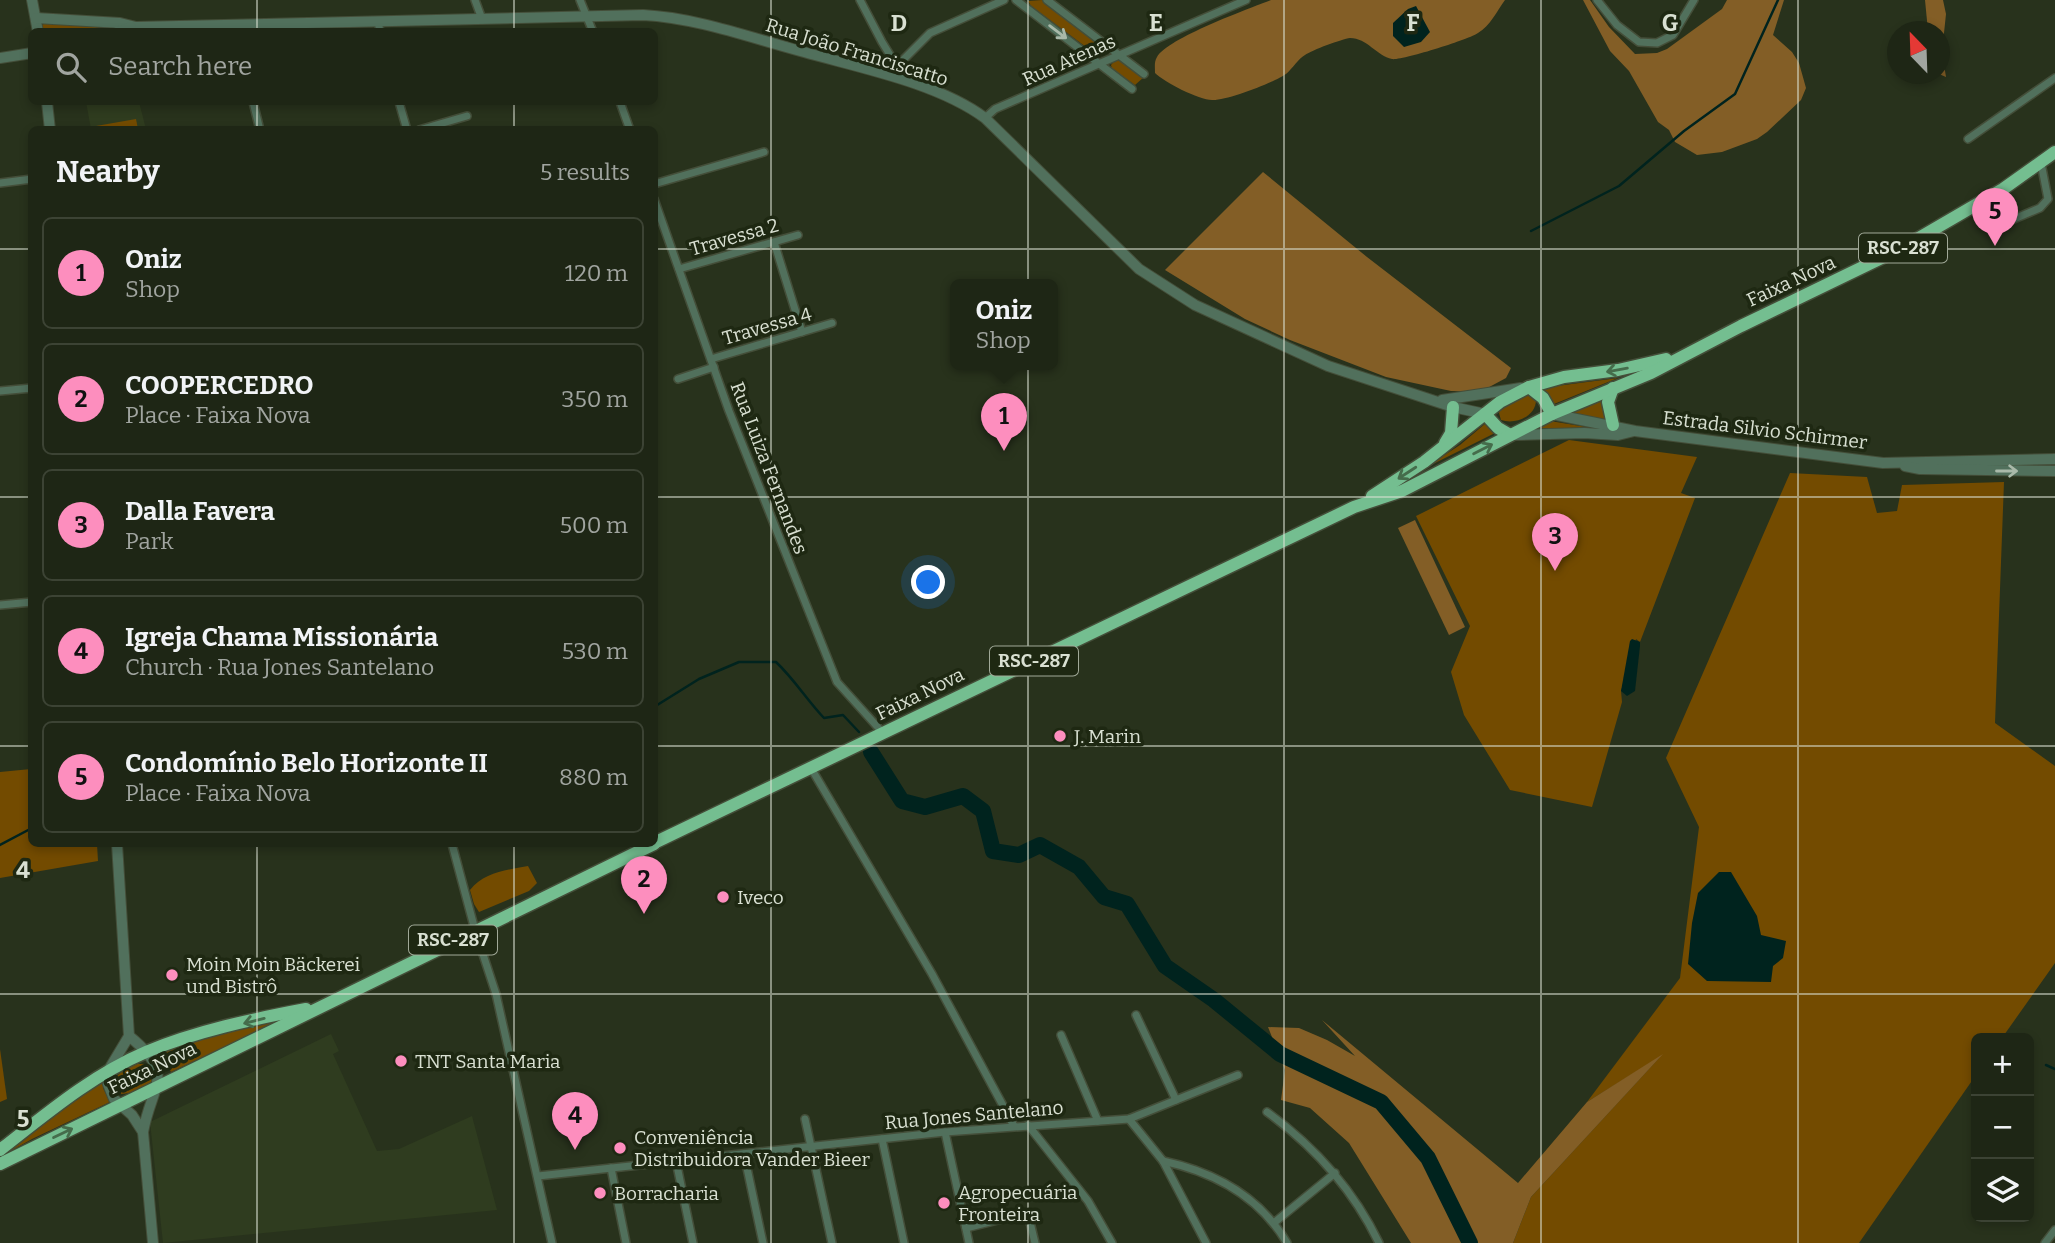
<!DOCTYPE html>
<meta charset="utf-8">
<style>
body{margin:0;font-family:Bitter,serif;background:#2b3222;color:#f1f3f6}
.controls{position:absolute;right:21px;bottom:21px;display:grid;overflow:hidden;border-radius:10px;box-shadow:0 4px 10px #0003}
.controls button{width:63px;height:63px;display:grid;place-items:center;padding:0;border:0;border-bottom:2px solid #3c4334;background:#1e2615;color:#f1f3f6;font:35px sans-serif}
.compass{position:absolute;left:1887px;top:21px;width:63px;height:63px;border-radius:50%;background:#1e2615;box-shadow:0 4px 10px #0003;rotate:337deg}
.you{position:absolute;left:929px;top:583px;width:24px;height:24px;margin:-18px;border:5px solid #fff;border-radius:50%;background:#1a73e8;box-shadow:0 0 0 10px #1a73e833}
.badge{display:grid;place-items:center;width:46px;height:46px;border-radius:50%;background:#fd8ebe;color:#111;font-size:23px;font-weight:700}
.pin{position:absolute;translate:-50% -58px;filter:drop-shadow(0 2px 4px #0008)}
.pin::after{content:'';position:absolute;top:37px;width:24px;height:21px;background:inherit;clip-path:polygon(0 0,100% 0,50% 100%)}
.popup{position:absolute;left:950px;top:279px;width:108px;height:91px;box-sizing:border-box;display:grid;place-content:center;border-radius:10px;background:#1e2615;filter:drop-shadow(0 2px 5px #0005);font-size:23px;white-space:nowrap;color:#a1a5a0}
.popup b{font-size:26px;color:#f1f3f6}
.popup::after{content:'';position:absolute;left:50%;top:100%;margin-left:-14px;border:14px solid transparent;border-top-color:#1e2615}
.list{margin:0;padding:0;list-style:none}
h2{display:flex;justify-content:space-between;align-items:center;height:91px;margin:0;padding:0 28px;font-size:30px}
h2 small{font-size:23px;font-weight:400;color:#a1a5a0}
.list li{display:grid;grid-template-columns:46px 1fr auto;gap:21px;align-items:center;box-sizing:border-box;height:112px;margin:0 14px 14px;padding:0 14px;border:2px solid #3c4334;border-radius:10px}
.list b{display:block;font-size:26px;white-space:nowrap}
.list p{margin:0;font-size:23px;white-space:nowrap;color:#a1a5a0}
.list em{font-size:23px;font-style:normal;color:#a1a5a0}
.icon{flex:none;width:38px;height:38px;fill:none;stroke:currentColor;stroke-width:2;stroke-linecap:round;stroke-linejoin:round}
.map{position:relative;flex:none;width:2055px;height:1243px;overflow:hidden}
.search{position:absolute;background:#1e2615;box-shadow:0 4px 10px #0003;left:28px;top:28px;width:630px;height:77px;display:flex;align-items:center;gap:18px;box-sizing:border-box;padding:0 24px;border-radius:10px;color:#a1a5a0;font-size:26px}
.panel{position:absolute;background:#1e2615;box-shadow:0 4px 10px #0003;left:28px;top:126px;width:630px;height:721px;border-radius:10px}
.map>svg:first-child{display:block}
.built{fill:#2f3c1f}
.green{fill:#734b00}
.forest{fill:#835e26}
.water{fill:#00231e}
.lines{fill:none;stroke-linecap:round;stroke-linejoin:round}
.stream{stroke:#00231e;stroke-width:2.5}
.river{stroke:#00231e;stroke-width:16}
.minor-casing{stroke:#444e39;stroke-width:10}
.tertiary-casing{stroke:#444e39;stroke-width:12}
.trunk-casing{stroke:#444e39;stroke-width:15}
.minor{stroke:#51705c;stroke-width:7}
.tertiary{stroke:#51705c;stroke-width:10}
.trunk{stroke:#74be90;stroke-width:12}
.oneway{stroke:#a9b9a9}
.oneway2{stroke:#456c4b}
.grid{fill:none;stroke:#d9e0d2;stroke-width:2;stroke-opacity:0.55}
.poi-dot{fill:#fd8ebe;stroke:#1e2812;stroke-width:2.5}
.labels{text-anchor:middle;dominant-baseline:central;stroke-width:7;stroke-linejoin:round;paint-order:stroke}
.shield{fill:#1e2812;stroke:#a1a998;stroke-width:2}
.shield-label{font-size:18px;font-weight:bold;fill:#d9e0d2}
.street-label{font-size:19px;fill:#d9e0d2;stroke:#1e2812}
.poi-label{font-size:19px;fill:#d9e0d2;stroke:#1e2812;text-anchor:start}
.grid-label{font-size:23px;text-anchor:middle;font-weight:bold;fill:#d9e0d2;stroke:#1e2812;stroke-width:7;stroke-linejoin:round;paint-order:stroke}
</style>
<div class="map">
<svg width="2055" height="1243" viewBox="0 0 2055 1243">
<rect width="100%" height="100%" fill="#28321c"/>
<!-- built -->
<g class="built">
<polygon points="86,102 139,102 146,129 91,129"/>
<polygon points="331,1034 339,1051 333,1054 377,1151 399,1149 472,1116 497,1210 163,1243 150,1122"/>
</g>
<!-- green -->
<g class="green">
<polygon points="1042,0 1103,47 1104,51 1101,56 1098,56 1031,6 1028,1"/>
<polygon points="45,23 110,26 73,31 43,32 42,25"/>
<polygon points="1115,60 1119,60 1144,77 1135,85 1112,69 1111,65"/>
<polygon points="136,119 138,129 97,129 96,126"/>
<polygon points="1618,378 1554,404 1541,388"/>
<path d="M1527,394L1536,400C1536,416 1516,425 1501,420L1499,413L1501,407Z"/>
<polygon points="1604,398 1607,420 1567,414"/>
<polygon points="1550,421 1599,429 1536,428"/>
<polygon points="1486,423 1495,433 1423,469 1460,445"/>
<polygon points="1569,440 1697,457 1681,493 1695,498 1640,642 1636,639 1621,691 1622,702 1592,807 1510,790 1464,715 1451,672 1470,626 1416,516"/>
<polygon points="1790,473 1867,477 1877,513 1897,511 1902,485 2004,482 1995,723 2055,766 2055,963 2002,1038 1976,1038 1976,1075 1859,1243 1513,1243 1531,1197 1660,1057 1587,1102 1680,978 1699,827 1666,758"/>
<polygon points="31,769 32,844 97,844 98,861 0,878 0,772"/>
<path d="M528,866L537,883L529,891L479,912L474,904L470,890C484,872 507,870 528,866Z"/>
<polygon points="291,1016 171,1072 161,1052 229,1030"/>
<polygon points="0,1049 7,1099 0,1102"/>
<path d="M137,1064H147L152,1067L155,1078C147,1088 134,1093 121,1094L113,1084C116,1072 127,1069 137,1064Z"/>
<polygon points="103,1081 103,1088 110,1102 32,1139 0,1157 0,1155 44,1118"/>
</g>
<!-- forest -->
<g class="forest">
<path d="M1271,0H1505C1497,11 1490,26 1478,33C1470,39 1401,61 1392,59C1377,56 1367,38 1350,38C1342,39 1312,50 1305,55C1298,59 1293,68 1286,74C1275,82 1226,101 1212,100C1199,100 1164,82 1155,73C1155,67 1154,62 1157,57C1168,38 1248,9 1271,0Z"/>
<polygon points="1583,0 1590,0 1609,27 1635,54 1657,53 1667,49 1722,9 1727,0 1784,0 1773,35 1792,52 1799,63 1806,88 1801,100 1767,132 1757,139 1722,152 1697,155 1675,142 1669,130 1658,122 1629,71 1610,51"/>
<polygon points="1925,0 1943,0 1946,14 1942,52 1946,77 1939,74 1940,32 1928,31"/>
<polygon points="1263,172 1367,257 1511,368 1506,378 1480,392 1451,391 1386,377 1290,340 1245,319 1165,270"/>
<polygon points="1415,520 1465,627 1449,635 1398,528"/>
<polygon points="1322,1020 1518,1183 1587,1102 1663,1054 1531,1197 1513,1243 1411,1243 1349,1143 1310,1108 1281,1100 1285,1070 1268,1027 1299,1028 1327,1040 1355,1056"/>
</g>
<!-- water -->
<g class="water">
<polygon points="1416,6 1430,32 1421,42 1404,47 1393,36 1393,23 1408,9"/>
<polygon points="1632,639 1640,642 1640,646 1635,691 1627,696 1621,691 1630,641"/>
<polygon points="1719,872 1731,872 1757,916 1761,935 1786,941 1783,958 1773,966 1771,982 1707,981 1688,964 1692,923 1698,893"/>
</g>
<g class="lines">
<!-- stream -->
<g class="stream">
<polyline points="1531,231 1619,186 1684,131 1735,94 1778,0"/>
<path d="M654,707L699,679L739,662H776C794,679 807,700 824,718L843,715L859,732"/>
<polyline points="0,845 32,828"/>
<polyline points="2046,1065 2055,1069"/>
</g>
<!-- river -->
<polyline class="river" points="871,752 902,801 925,807 963,796 983,811 993,851 1019,855 1040,845 1079,867 1104,897 1127,904 1165,966 1214,1000 1280,1054 1381,1102 1428,1158 1470,1243"/>
<defs>
<g id="minor">
<polyline points="475,0 482,19"/>
<polyline points="580,0 593,32"/>
<polyline points="860,0 882,42 906,81"/>
<polyline points="1016,0 1132,89"/>
<polyline points="1047,0 1144,74"/>
<polyline points="1597,0 1617,25 1639,42 1657,43 1673,35 1694,0"/>
<polyline points="378,21 380,32"/>
<polyline points="880,73 897,66 930,33 1004,0"/>
<polyline points="253,102 260,130"/>
<polyline points="399,102 407,130"/>
<polyline points="620,102 630,130"/>
<polyline points="985,118 995,109 1246,0"/>
<polyline points="419,130 467,116"/>
<polyline points="1968,139 2055,78"/>
<polyline points="0,183 32,179"/>
<polyline points="654,184 764,152"/>
<polyline points="654,199 729,411 837,682 883,733"/>
<polyline points="2014,219 2040,208 2048,199 2041,163"/>
<polyline points="774,242 802,332"/>
<polyline points="679,269 798,235"/>
<polyline points="711,359 832,323"/>
<polyline points="678,379 714,367"/>
<polyline points="0,391 32,388"/>
<polyline points="0,605 32,602"/>
<polyline points="811,768 932,974 1014,1126"/>
<polyline points="452,844 475,930 496,994 552,1243"/>
<polyline points="1136,1015 1176,1100"/>
<polyline points="1061,1035 1098,1121"/>
<path d="M1267,1112C1315,1147 1353,1189 1379,1243"/>
<polyline points="805,1119 832,1243"/>
<polyline points="1129,1119 1163,1161 1206,1243"/>
<polyline points="1028,1125 1088,1201 1112,1243"/>
<polyline points="945,1132 969,1243"/>
<polyline points="882,1139 904,1243"/>
<polyline points="744,1154 763,1243"/>
<polyline points="676,1161 693,1243"/>
<path d="M1163,1161C1214,1172 1260,1197 1287,1243"/>
<polyline points="611,1168 626,1243"/>
<polyline points="538,1176 945,1132 1129,1119 1238,1075"/>
<polyline points="1275,1222 1335,1173"/>
<polyline points="966,1228 1017,1215 1029,1218 1035,1243"/>
<polyline points="2045,1243 2055,1230"/>
</g>
<g id="tertiary">
<polyline points="32,0 38,32"/>
<path d="M36,18L120,23L136,27L643,15C698,18 751,38 804,52C861,68 938,83 985,118L1139,269L1195,305L1328,366L1453,407L1485,414"/>
<polyline points="117,32 131,27"/>
<polyline points="0,58 32,53"/>
<polyline points="47,102 50,130"/>
<polyline points="1442,400 1521,388"/>
<polyline points="1552,414 1635,431 1883,463 2055,459"/>
<polyline points="1513,435 1584,433 1618,435 1634,431"/>
<polyline points="1905,466 1920,469 2055,471"/>
<polyline points="117,844 129,1036 108,1071 108,1084 114,1099 132,1115 143,1132"/>
<path d="M129,1036C177,1075 152,1083 143,1132L153,1243"/>
</g>
<g id="trunk">
<polyline points="1529,387 1543,398 1552,414"/>
<polyline points="1485,414 1498,428 1510,435"/>
<polyline points="1613,425 1608,402 1613,388"/>
<polyline points="1445,443 1451,433 1453,407"/>
<polyline points="1372,496 1424,462 1500,402 1529,387 1564,377 1618,370 1666,359"/>
<polyline points="654,843 1354,507 1402,491 1552,414 1651,373 1741,326 1900,249 2003,189 2055,152"/>
<path d="M0,1150C46,1114 92,1075 146,1052C196,1031 253,1019 306,1009"/>
<polyline points="0,1164 654,844"/>
</g>
</defs>
<!-- minor casing -->
<use href="#minor" class="minor-casing"/>
<!-- tertiary casing -->
<use href="#tertiary" class="tertiary-casing"/>
<!-- trunk casing -->
<use href="#trunk" class="trunk-casing"/>
<!-- minor -->
<use href="#minor" class="minor"/>
<!-- tertiary -->
<use href="#tertiary" class="tertiary"/>
<!-- trunk -->
<use href="#trunk" class="trunk"/>
</g>
<!-- one-way arrows -->
<defs><path id="oneway-shaft" d="M-6 0H5M1.5-3L5.5 0L1.5 3" fill="none" stroke-width="1.6" stroke-linecap="round" stroke-linejoin="round" transform="scale(1.75)"/></defs>
<g class="oneway">
<use href="#oneway-shaft" transform="translate(1058 32) rotate(37)"/>
<use href="#oneway-shaft" transform="translate(2007 471)"/>
</g>
<g class="oneway2">
<use href="#oneway-shaft" transform="translate(1617 370) rotate(170)"/>
<use href="#oneway-shaft" transform="translate(1483 449) rotate(-27)"/>
<use href="#oneway-shaft" transform="translate(1407 473) rotate(147)"/>
<use href="#oneway-shaft" transform="translate(254 1021) rotate(166)"/>
<use href="#oneway-shaft" transform="translate(63 1133) rotate(-26)"/>
</g>
<!-- grid -->
<path class="grid" d="M257,0V32M514,0V32M771,0V1243M1028,0V1243M1284,0V1243M1541,0V1243M1798,0V1243M257,102V130M514,102V130M0,249H32M654,249H2055M0,497H32M654,497H2055M0,746H32M654,746H2055M257,844V1243M514,844V1243M0,994H2055"/>
<!-- markers -->
<g class="poi-dot">
<circle cx="1060" cy="736" r="7"/>
<circle cx="723" cy="897" r="7"/>
<circle cx="172" cy="975" r="7"/>
<circle cx="401" cy="1061" r="7"/>
<circle cx="620" cy="1148" r="7"/>
<circle cx="600" cy="1193" r="7"/>
<circle cx="944" cy="1203" r="7"/>
</g>
<g class="labels">
<!-- shield labels -->
<g class="shield">
<rect x="1859" y="233.5" width="88" height="29" rx="5"/>
<rect x="990" y="646.5" width="88" height="29" rx="5"/>
<rect x="409" y="925.5" width="88" height="29" rx="5"/>
</g>
<g class="shield-label">
<text x="1903" y="248">RSC-287</text>
<text x="1034" y="661">RSC-287</text>
<text x="453" y="940">RSC-287</text>
</g>
<!-- street labels -->
<g class="street-label">
<text transform="translate(857 52) rotate(17)">Rua João Franciscatto</text>
<text transform="translate(1069 60) rotate(-24)">Rua Atenas</text>
<text transform="translate(734 237) rotate(-16)">Travessa 2</text>
<text transform="translate(1791 281) rotate(-25)">Faixa Nova</text>
<text transform="translate(767 326) rotate(-16)">Travessa 4</text>
<text transform="translate(1765 430) rotate(7)">Estrada Silvio Schirmer</text>
<text transform="translate(769 468) rotate(69)">Rua Luiza Fernandes</text>
<text transform="translate(920 694) rotate(-26)">Faixa Nova</text>
<text transform="translate(152 1068) rotate(-26)">Faixa Nova</text>
<text transform="translate(974 1115) rotate(-5)">Rua Jones Santelano</text>
</g>
<!-- poi labels -->
<g class="poi-label">
<text x="1074" y="736">J. Marin</text>
<text x="737" y="897">Iveco</text>
<text x="186" y="964">Moin Moin Bäckerei<tspan x="186" dy="22">und Bistrô</tspan></text>
<text x="415" y="1061">TNT Santa Maria</text>
<text x="634" y="1137">Conveniência<tspan x="634" dy="22">Distribuidora Vander Bieer</tspan></text>
<text x="958" y="1192">Agropecuária<tspan x="958" dy="22">Fronteira</tspan></text>
<text x="614" y="1193">Borracharia</text>
</g>
</g>
<g class="grid-label">
<text x="899" y="31">D</text>
<text x="1156" y="31">E</text>
<text x="1413" y="31">F</text>
<text x="1670" y="31">G</text>
<text x="23" y="878">4</text>
<text x="23" y="1127">5</text>
</g>
</svg>
<div class="controls">
<button>+</button>
<button>−</button>
<button><svg class="icon" aria-label="layers" viewBox="0 0 24 24"><path d="M12 4l9 5-9 5-9-5zM3 14l9 5 9-5"/></svg></button>
</div>
<svg class="compass" viewBox="-18 -18 36 36"><path d="M0-13l5 13h-10z" fill="#e53935"/><path d="M0 13l5-13h-10z" fill="#a1a5a0"/></svg>
<div class="you"></div>
<div class="pin badge" style="left:1004px;top:451px">1</div>
<div class="popup"><b>Oniz</b>Shop</div>
<div class="pin badge" style="left:644px;top:914px">2</div>
<div class="pin badge" style="left:1555px;top:571px">3</div>
<div class="pin badge" style="left:575px;top:1150px">4</div>
<div class="pin badge" style="left:1995px;top:246px">5</div>
<div class="search"><svg class="icon" aria-label="search" viewBox="0 0 24 24"><circle cx="10" cy="10" r="6"/><path d="M15 15l6 6"/></svg>Search here</div>
<section class="panel">
<h2>Nearby<small>5 results</small></h2>
<ul class="list">
<li><span class="badge">1</span><div><b>Oniz</b><p>Shop</p></div><em>120 m</em></li>
<li><span class="badge">2</span><div><b>COOPERCEDRO</b><p>Place · Faixa Nova</p></div><em>350 m</em></li>
<li><span class="badge">3</span><div><b>Dalla Favera</b><p>Park</p></div><em>500 m</em></li>
<li><span class="badge">4</span><div><b>Igreja Chama Missionária</b><p>Church · Rua Jones Santelano</p></div><em>530 m</em></li>
<li><span class="badge">5</span><div><b>Condomínio Belo Horizonte II</b><p>Place · Faixa Nova</p></div><em>880 m</em></li>
</ul>
</section>
</div>
